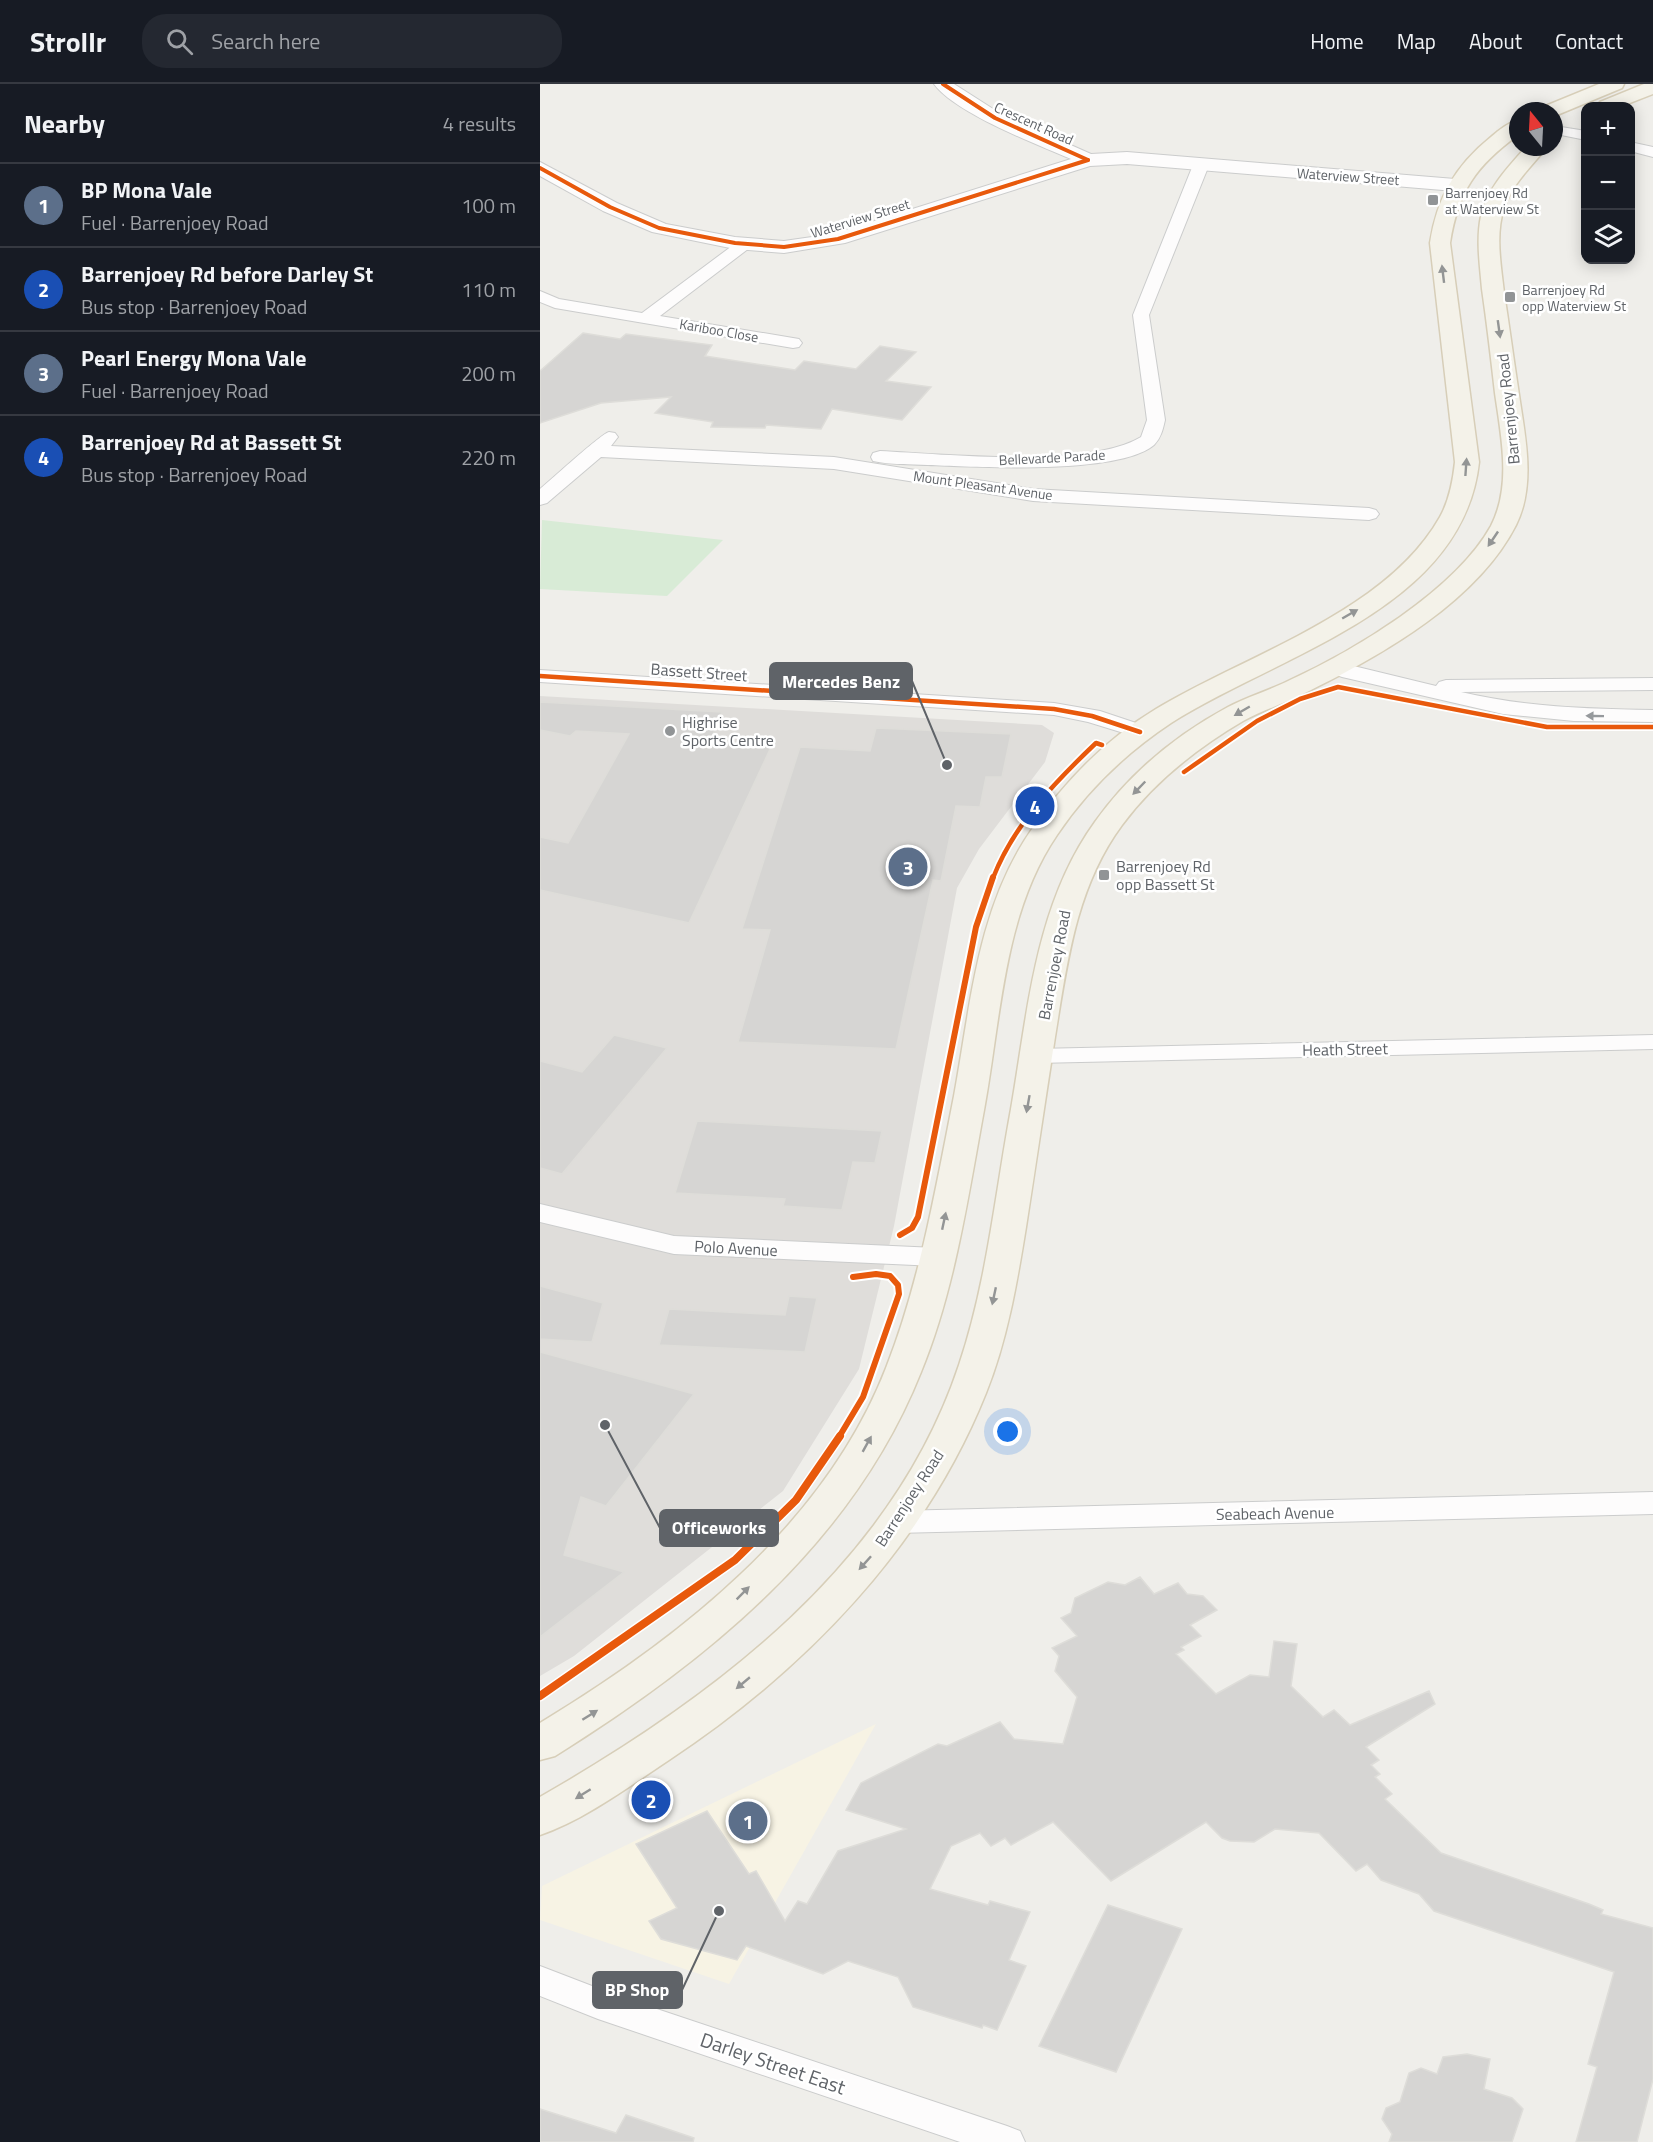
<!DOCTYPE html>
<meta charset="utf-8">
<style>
body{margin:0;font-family:"Titillium Web",sans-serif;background:#242831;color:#f1f3f6}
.controls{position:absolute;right:18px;top:18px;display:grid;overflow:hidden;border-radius:12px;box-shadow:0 3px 15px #0003}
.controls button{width:54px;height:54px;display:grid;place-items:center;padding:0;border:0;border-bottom:2px solid #363941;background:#171b24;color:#f1f3f6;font:30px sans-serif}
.compass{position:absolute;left:969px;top:18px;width:54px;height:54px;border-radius:50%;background:#171b24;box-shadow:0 3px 15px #0003;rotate:342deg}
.you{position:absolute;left:468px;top:1348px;width:21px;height:21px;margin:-15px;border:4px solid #fff;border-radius:50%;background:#1a73e8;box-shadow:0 0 0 9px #1a73e833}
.badge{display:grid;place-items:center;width:39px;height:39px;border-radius:50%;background:#919496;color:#fff;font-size:20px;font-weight:700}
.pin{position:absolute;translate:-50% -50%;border:3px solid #fff;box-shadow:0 2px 6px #0006}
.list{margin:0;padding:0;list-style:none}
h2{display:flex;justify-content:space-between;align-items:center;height:78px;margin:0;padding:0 24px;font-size:26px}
h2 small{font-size:20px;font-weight:400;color:#9ea1a6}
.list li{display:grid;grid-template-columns:39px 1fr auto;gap:18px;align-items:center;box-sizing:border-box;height:84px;padding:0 24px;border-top:2px solid #363941}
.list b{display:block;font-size:22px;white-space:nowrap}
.list p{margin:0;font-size:20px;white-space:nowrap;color:#9ea1a6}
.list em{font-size:20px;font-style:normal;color:#9ea1a6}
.icon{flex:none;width:33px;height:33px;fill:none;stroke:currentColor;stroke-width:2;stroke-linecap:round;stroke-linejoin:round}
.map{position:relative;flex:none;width:1113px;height:2058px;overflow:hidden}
header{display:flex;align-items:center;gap:36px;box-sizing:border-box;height:84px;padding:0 30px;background:#171b24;border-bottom:2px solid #363941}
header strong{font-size:28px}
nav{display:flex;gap:33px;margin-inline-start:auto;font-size:21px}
.search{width:420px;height:54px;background:#242831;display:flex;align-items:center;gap:15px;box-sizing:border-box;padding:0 21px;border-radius:24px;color:#9ea1a6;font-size:22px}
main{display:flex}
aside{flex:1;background:#171b24}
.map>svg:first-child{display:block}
.commercial{fill:#f7f3e4}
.industrial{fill:#dfddda}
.green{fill:#d8ebd6}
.building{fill:#d6d5d3;stroke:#deddd9;stroke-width:1.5}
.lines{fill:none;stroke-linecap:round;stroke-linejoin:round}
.minor-casing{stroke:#cbcccc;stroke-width:2}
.tertiary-casing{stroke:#cbcccc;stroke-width:2}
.primary-casing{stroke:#d7ceb8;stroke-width:3}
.minor{fill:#fdfcfc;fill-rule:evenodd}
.tertiary{fill:#fdfcfc;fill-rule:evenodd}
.primary{fill:#f4f2e9;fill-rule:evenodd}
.cycleway-far3-casing{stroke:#fff;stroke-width:6}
.cycleway-far2-casing{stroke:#fff;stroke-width:8}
.cycleway-far1-casing{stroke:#fff;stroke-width:10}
.cycleway-casing{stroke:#fff;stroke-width:11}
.cycleway-far3{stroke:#e8590c;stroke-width:4}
.cycleway-far2{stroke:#e8590c;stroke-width:4.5}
.cycleway-far1{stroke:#e8590c;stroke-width:6}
.cycleway{stroke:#e8590c;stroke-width:8}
.oneway{fill:#939595}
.oneway2{fill:#96999c}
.poi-dot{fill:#919496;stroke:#fff;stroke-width:2}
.labels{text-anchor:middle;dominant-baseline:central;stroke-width:5;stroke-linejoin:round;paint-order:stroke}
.far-street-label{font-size:14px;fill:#5f6368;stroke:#fff}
.far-poi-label{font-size:14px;fill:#5f6368;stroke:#fff;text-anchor:start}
.street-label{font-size:16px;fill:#5f6368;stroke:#fff}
.poi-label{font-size:16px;fill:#5f6368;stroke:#fff;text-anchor:start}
.near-street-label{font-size:20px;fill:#5f6368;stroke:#fff}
.leader{fill:none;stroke:#5f6368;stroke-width:2}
.callout-dot{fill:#5f6368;stroke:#fff;stroke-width:2}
.callout{fill:#5f6368;stroke:#5f6368;stroke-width:2}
.callout-label{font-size:18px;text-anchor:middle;font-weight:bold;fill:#fff}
</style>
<header>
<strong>Strollr</strong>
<div class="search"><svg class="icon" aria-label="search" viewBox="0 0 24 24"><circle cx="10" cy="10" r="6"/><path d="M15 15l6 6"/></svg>Search here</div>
<nav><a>Home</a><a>Map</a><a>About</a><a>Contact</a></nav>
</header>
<main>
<aside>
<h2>Nearby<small>4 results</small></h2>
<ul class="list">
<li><span class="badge" style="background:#5c6f8a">1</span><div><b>BP Mona Vale</b><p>Fuel · Barrenjoey Road</p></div><em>100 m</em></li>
<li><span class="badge" style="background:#1a4fb4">2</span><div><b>Barrenjoey Rd before Darley St</b><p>Bus stop · Barrenjoey Road</p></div><em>110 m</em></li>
<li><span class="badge" style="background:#5c6f8a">3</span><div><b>Pearl Energy Mona Vale</b><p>Fuel · Barrenjoey Road</p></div><em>200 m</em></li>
<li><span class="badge" style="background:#1a4fb4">4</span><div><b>Barrenjoey Rd at Bassett St</b><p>Bus stop · Barrenjoey Road</p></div><em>220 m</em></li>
</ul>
</aside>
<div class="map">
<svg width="1113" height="2058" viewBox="0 0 1113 2058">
<rect width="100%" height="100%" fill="#efeeea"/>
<!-- commercial -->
<polygon class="commercial" points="336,1640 189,1900 0,1836 2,1802"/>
<!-- industrial -->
<polygon class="industrial" points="0,612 502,641 514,649 505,678 439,765 417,804 354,1142 319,1285 243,1407 34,1572 0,1592"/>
<!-- green -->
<polygon class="green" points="2,436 183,456 127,512 0,505"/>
<!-- building -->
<g class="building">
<polygon points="43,249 80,255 86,250 172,261 165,272 255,286 264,277 316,285 340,262 376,268 346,297 391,303 362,336 292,325 281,345 226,341 225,344 171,343 173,338 115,329 131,313 61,319 0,339 0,287"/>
<polygon points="0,618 182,628 170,658 232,661 149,839 0,806 0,753 28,759 89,650 36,647 30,652 0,646"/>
<polygon points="336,644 471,650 462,693 446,693 440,723 416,722 401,797 393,796 356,965 198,958 230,846 202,845 260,663 330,667"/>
<polygon points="74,951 127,964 22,1090 0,1084 0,977 42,988"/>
<polygon points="157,1037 342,1047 335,1079 313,1078 302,1126 243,1122 245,1115 135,1109"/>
<polygon points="0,1202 63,1219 52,1258 0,1255"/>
<polygon points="249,1212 277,1214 265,1268 119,1261 129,1225 245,1231"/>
<polygon points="0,1268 154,1310 66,1422 41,1413 24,1471 84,1488 0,1553"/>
<polygon points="600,1493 614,1510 638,1499 647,1510 663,1512 677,1526 650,1541 661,1552 641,1563 644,1566 636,1570 676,1610 710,1591 729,1593 734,1557 757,1560 751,1602 783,1633 794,1626 810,1641 889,1607 895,1620 826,1663 839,1676 831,1681 840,1690 835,1693 852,1710 845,1715 901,1769 1049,1820 1063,1826 1061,1830 1113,1844 1113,1995 1097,2058 1036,2058 1057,1983 1048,1980 1074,1888 894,1827 879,1810 841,1796 827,1780 816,1787 779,1749 735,1745 714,1758 690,1757 682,1754 666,1738 571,1797 513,1738 471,1761 465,1754 451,1762 440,1749 411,1762 390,1805 448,1821 450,1817 490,1828 469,1876 486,1882 457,1946 443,1941 442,1944 373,1923 358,1893 308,1877 283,1890 206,1862 197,1876 121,1855 109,1837 137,1824 96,1760 167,1727 209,1790 216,1787 245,1837 258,1817 267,1820 298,1767 366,1745 306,1726 321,1699 398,1660 407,1662 460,1638 474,1655 523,1660 537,1613 515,1587 519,1572 512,1564 537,1552 521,1534 531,1529 535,1514 568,1498 585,1501"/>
<polygon points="568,1821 642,1845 576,1988 499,1962"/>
<polygon points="927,1970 950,1975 944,2005 972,2014 983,2025 972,2058 849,2058 852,2050 842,2035 846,2024 860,2018 869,1989 881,1984 897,1990 903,1973"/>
<polygon points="0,2025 76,2049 86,2031 154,2054 153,2058 0,2058"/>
</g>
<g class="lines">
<defs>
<g id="minor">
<polygon points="1021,43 1046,47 1046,56 1016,50 1016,44"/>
<polygon points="1090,58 1113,63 1113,73 1090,67"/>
<path d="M661,76L669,81L609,231L625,336C623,345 621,354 614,361C579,391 435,383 388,381C370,380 351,381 333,377L331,373L333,369L340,367C404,370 548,385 601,353L607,336L593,231L653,81Z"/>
<polygon points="202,157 210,162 208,165 120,232 253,254 259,255 262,259 259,263 253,264 15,224 0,218 0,207 19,215 102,229 196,159"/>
<path d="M69,348L75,349L78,353L71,362L294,373L493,405L829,424L836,426L839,430L836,434L829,436L493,417L294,385L61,373L7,419L0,421V405C11,396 62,349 69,348Z"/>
<path d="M793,577L896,602L899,598L906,596L1113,594V606L921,608C985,623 1048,625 1113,626V638L1034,637L963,630L802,593L786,587L783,583L786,579Z"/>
<polygon points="0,586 514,619 560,627 608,643 611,648 608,653 600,654 548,638 514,631 0,598"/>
<polygon points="1113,951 1113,965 496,979 487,977 484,972 487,967 496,965"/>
<polygon points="0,1120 134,1152 396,1164 406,1167 410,1173 406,1179 396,1182 134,1170 0,1138"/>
<polygon points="1113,1408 1113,1430 356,1449 345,1446 341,1438 345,1430 356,1427"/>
<polygon points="0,1882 78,1912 467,2042 480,2047 485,2058 420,2058 58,1935 0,1912"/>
</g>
<path id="tertiary" d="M394,0H414L461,30L551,70L587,68L915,95L922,97L925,101L922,105L915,107L587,80L550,82L305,159L244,169L195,165L112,148L63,127L0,92V78L77,119L126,140L195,153L244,157L293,150L531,75C496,60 415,29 394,0Z"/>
<g id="primary">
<polygon points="1059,0 1084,0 1082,4 1017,31 1014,32 1014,27 1000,27 1003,23"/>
<polygon points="1104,0 1113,0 1113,10 1082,22 1058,22 1060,18"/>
<path d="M978,36V51C936,82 918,107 910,159L939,378C923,526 737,571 631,639C586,669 547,706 517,751C463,830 461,934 444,1026C428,1113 415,1205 381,1288C313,1459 167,1577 15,1672L0,1676V1639C139,1555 285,1441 346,1284C380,1198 396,1103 414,1012C431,920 437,824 492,745C525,697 566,655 616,625C705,571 846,529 900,433C909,417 913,397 915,378L890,159C897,114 915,82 951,53C959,46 968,39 978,36Z"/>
<path d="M986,63H1007C991,83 972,100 964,124C955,151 961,181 964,209C969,240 973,272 978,304C984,348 997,399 976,441C938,516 844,570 771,606C749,618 725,625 703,637C657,664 614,698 582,741C536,803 527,879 515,953C505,1016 496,1080 486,1143C477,1199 467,1257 446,1309C385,1462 265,1586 129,1676C90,1702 44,1736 0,1751V1713C175,1613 353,1480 419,1281C447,1198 455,1111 471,1025C488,927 495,821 555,738C589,690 636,651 688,623C707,613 727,607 746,598C812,568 915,507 951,442C972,401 961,352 955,309C951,274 947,239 942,205C940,181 936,156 941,132C947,105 968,83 986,63Z"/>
</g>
</defs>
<!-- minor casing -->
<use href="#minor" class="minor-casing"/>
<!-- tertiary casing -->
<use href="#tertiary" class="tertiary-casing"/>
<!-- primary casing -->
<use href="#primary" class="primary-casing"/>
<!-- minor -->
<use href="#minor" class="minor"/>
<!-- tertiary -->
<use href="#tertiary" class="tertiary"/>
<!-- primary -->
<use href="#primary" class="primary"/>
<defs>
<g id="cycleway-far3">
<polyline points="403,0 455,34 548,76"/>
<polyline points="0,84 70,123 119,144 195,159 244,163 298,155 548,76"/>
</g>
<g id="cycleway-far2">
<polyline points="0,592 514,625 552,632 600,648"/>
<polyline points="644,688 717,637 760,615 798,603 1007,643 1113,643"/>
<path d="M453,794C474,740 515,698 556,659L562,661"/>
</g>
<g id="cycleway-far1">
<polyline points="360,1151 372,1144 378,1133 436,843 453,793"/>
<polyline points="299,1353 323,1313 359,1210 358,1201 350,1192 336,1190 313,1193"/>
</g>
<polyline id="cycleway" points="0,1612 195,1476 256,1416 300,1352"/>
</defs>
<!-- cycleway-far3 casing -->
<use href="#cycleway-far3" class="cycleway-far3-casing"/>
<!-- cycleway-far2 casing -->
<use href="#cycleway-far2" class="cycleway-far2-casing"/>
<!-- cycleway-far1 casing -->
<use href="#cycleway-far1" class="cycleway-far1-casing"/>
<!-- cycleway casing -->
<use href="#cycleway" class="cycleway-casing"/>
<!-- cycleway-far3 -->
<use href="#cycleway-far3" class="cycleway-far3"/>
<!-- cycleway-far2 -->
<use href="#cycleway-far2" class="cycleway-far2"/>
<!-- cycleway-far1 -->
<use href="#cycleway-far1" class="cycleway-far1"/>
<!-- cycleway -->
<use href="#cycleway" class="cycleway"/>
</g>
<!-- one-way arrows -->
<defs><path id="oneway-solid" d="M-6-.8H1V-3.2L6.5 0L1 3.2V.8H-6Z" transform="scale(1.5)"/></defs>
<g class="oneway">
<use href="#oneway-solid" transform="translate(903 190) rotate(-97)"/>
<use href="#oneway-solid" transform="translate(959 245) rotate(82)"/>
<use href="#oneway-solid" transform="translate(926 383) rotate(-86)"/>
<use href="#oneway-solid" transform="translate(953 455) rotate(124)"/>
<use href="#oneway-solid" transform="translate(810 530) rotate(-30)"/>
<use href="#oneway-solid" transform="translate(702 627) rotate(150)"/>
<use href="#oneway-solid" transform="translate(599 704) rotate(134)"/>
<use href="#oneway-solid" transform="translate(488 1020) rotate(100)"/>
<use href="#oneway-solid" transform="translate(404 1137) rotate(-78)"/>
<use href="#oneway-solid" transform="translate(454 1212) rotate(102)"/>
<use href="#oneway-solid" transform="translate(327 1360) rotate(-61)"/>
<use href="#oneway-solid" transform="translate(325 1479) rotate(132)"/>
<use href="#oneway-solid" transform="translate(203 1509) rotate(-45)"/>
<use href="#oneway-solid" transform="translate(203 1599) rotate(140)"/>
<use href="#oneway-solid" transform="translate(50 1631) rotate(-32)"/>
<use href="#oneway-solid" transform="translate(43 1710) rotate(148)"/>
</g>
<use class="oneway2" href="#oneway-solid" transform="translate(1055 632) rotate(-179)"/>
<!-- markers -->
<g class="poi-dot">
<rect x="887" y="110" width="12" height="12" rx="3"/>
<rect x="964" y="207" width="12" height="12" rx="3"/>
<circle cx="130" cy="647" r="6"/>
<rect x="558" y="785" width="12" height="12" rx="3"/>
</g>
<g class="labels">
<!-- far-street labels -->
<g class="far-street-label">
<text transform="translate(494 39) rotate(24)">Crescent Road</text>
<text transform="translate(808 92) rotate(4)">Waterview Street</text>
<text transform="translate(320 134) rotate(-17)">Waterview Street</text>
<text transform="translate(179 246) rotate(10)">Kariboo Close</text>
<text transform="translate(512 373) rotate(-3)">Bellevarde Parade</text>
<text transform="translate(443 401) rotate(8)">Mount Pleasant Avenue</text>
</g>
<!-- far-poi labels -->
<g class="far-poi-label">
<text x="905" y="108">Barrenjoey Rd<tspan x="905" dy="16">at Waterview St</tspan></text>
<text x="982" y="205">Barrenjoey Rd<tspan x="982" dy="16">opp Waterview St</tspan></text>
</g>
<!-- street labels -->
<g class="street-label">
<text transform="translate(968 325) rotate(-96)">Barrenjoey Road</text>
<text transform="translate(159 588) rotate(4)">Bassett Street</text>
<text transform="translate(514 881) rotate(-79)">Barrenjoey Road</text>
<text transform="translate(805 965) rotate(-1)">Heath Street</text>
<text transform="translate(196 1164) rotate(3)">Polo Avenue</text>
<text transform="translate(369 1414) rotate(-57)">Barrenjoey Road</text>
<text transform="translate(735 1429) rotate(-1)">Seabeach Avenue</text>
</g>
<!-- poi labels -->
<g class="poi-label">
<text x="142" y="638">Highrise<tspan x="142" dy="18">Sports Centre</tspan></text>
<text x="576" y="782">Barrenjoey Rd<tspan x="576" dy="18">opp Bassett St</tspan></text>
</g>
<!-- near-street labels -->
<g class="near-street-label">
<text transform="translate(233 1979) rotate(19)">Darley Street East</text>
</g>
</g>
<!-- callouts -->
<path class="leader" d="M407 681L372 597M65 1341L120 1444M179 1827L142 1906"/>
<g class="callout-dot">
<circle cx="407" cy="681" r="6"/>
<circle cx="65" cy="1341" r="6"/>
<circle cx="179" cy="1827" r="6"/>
</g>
<g class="callout">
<rect x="230" y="579" width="142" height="36" rx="6"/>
<rect x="120" y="1426" width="118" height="36" rx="6"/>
<rect x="53" y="1888" width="89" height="36" rx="6"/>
</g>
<g class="callout-label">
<text x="301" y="604">Mercedes Benz</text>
<text x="179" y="1450">Officeworks</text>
<text x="97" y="1912">BP Shop</text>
</g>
</svg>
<div class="controls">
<button>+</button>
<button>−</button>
<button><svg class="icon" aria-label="layers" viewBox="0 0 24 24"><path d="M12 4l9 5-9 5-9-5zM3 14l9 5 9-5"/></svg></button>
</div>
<svg class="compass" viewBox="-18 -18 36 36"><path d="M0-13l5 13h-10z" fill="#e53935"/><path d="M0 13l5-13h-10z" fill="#9ea1a6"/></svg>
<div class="you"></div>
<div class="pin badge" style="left:208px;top:1737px;background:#5c6f8a">1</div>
<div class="pin badge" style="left:111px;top:1716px;background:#1a4fb4">2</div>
<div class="pin badge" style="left:368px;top:783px;background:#5c6f8a">3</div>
<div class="pin badge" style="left:495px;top:722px;background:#1a4fb4">4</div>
</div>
</main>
